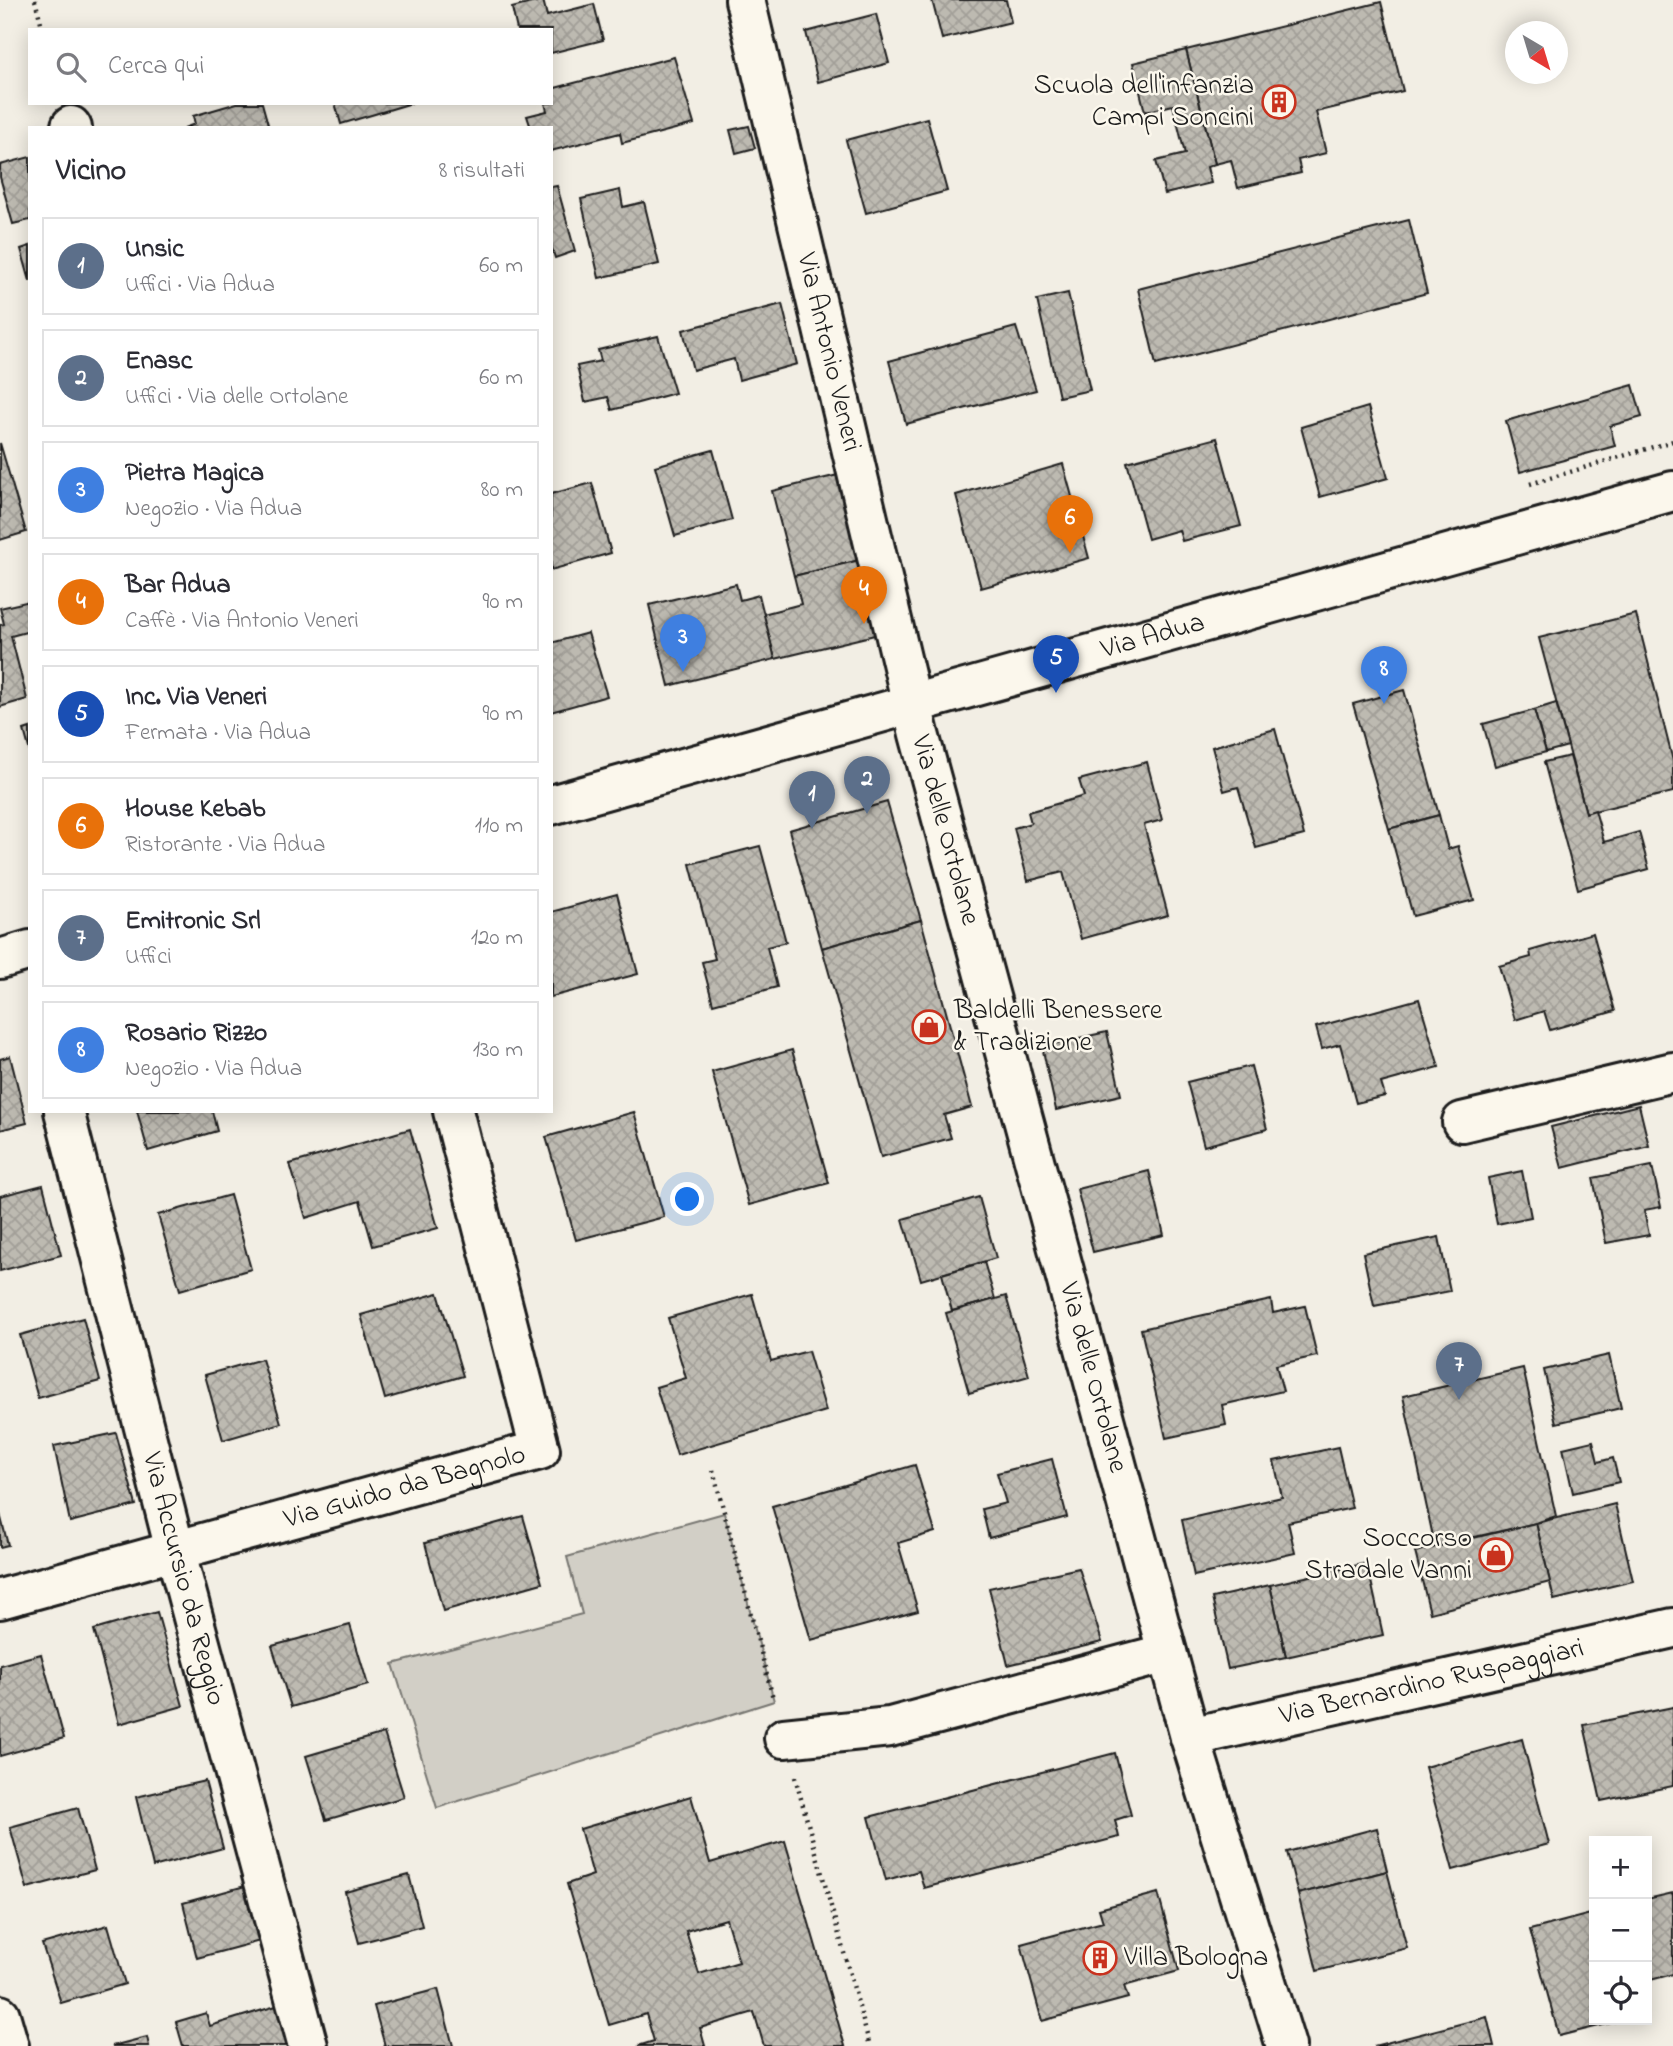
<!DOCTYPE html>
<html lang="it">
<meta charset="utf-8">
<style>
body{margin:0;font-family:"Indie Flower",sans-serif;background:#f7f7f7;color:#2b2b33}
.controls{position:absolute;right:21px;bottom:21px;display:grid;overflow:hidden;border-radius:0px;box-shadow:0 4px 18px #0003}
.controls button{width:63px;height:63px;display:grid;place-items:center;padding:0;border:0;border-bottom:2px solid #e1e1e2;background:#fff;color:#2b2b33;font:35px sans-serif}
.compass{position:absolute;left:1505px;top:21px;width:63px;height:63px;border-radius:50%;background:#fff;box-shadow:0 4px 18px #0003;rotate:142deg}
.you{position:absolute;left:688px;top:1200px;width:24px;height:24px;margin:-18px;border:5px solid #fff;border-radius:50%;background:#1a73e8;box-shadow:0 0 0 10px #1a73e833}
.badge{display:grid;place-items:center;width:46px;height:46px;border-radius:50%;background:#2563eb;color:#fff;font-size:23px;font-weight:700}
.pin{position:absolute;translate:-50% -58px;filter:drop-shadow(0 2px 4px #0008)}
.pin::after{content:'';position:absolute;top:37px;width:24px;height:21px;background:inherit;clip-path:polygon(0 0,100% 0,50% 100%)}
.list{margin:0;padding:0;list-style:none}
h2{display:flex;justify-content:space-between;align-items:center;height:91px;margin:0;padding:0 28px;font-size:30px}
h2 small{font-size:23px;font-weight:400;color:#7c7c81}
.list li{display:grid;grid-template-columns:46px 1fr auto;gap:21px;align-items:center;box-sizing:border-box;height:98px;margin:0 14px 14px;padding:0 14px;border:2px solid #e1e1e2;border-radius:0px}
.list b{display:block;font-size:26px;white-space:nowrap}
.list p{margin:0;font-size:23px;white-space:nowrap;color:#7c7c81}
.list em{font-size:23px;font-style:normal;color:#7c7c81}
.icon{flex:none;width:38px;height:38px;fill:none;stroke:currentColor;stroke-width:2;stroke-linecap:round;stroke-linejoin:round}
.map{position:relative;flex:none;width:1673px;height:2046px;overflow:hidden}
.search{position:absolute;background:#fff;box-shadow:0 4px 18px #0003;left:28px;top:28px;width:525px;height:77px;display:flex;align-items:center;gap:18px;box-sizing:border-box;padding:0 24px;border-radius:0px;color:#7c7c81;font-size:26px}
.panel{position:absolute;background:#fff;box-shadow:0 4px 18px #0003;left:28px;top:126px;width:525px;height:987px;border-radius:0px}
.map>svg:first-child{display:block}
.green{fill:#d2cfc6;stroke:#777671;stroke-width:2}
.building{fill:url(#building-cross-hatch);stroke:#1c1c1c;stroke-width:2;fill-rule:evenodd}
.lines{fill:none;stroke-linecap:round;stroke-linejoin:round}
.minor-casing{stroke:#1c1c1c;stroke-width:44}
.path{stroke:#1c1c1c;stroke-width:4.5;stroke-dasharray:2 5;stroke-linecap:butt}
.minor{stroke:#fbf7ec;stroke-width:38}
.labels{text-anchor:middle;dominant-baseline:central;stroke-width:5;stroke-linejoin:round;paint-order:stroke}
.poi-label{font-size:28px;fill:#1c1c1c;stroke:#fbf7ec;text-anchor:end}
.street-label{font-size:28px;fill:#1c1c1c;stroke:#fbf7ec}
</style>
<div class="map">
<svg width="1673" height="2046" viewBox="0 0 1673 2046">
<defs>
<pattern id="building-cross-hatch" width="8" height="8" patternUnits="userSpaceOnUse" patternTransform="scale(1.75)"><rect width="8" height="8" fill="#bdbab1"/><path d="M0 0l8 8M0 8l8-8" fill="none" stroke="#a29f98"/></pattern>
</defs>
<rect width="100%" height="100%" fill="#f2eee4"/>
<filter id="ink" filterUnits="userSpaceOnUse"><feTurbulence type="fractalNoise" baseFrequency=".0143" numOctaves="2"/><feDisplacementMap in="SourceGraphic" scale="14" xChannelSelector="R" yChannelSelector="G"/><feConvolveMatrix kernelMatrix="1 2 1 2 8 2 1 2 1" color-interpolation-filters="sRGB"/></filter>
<g filter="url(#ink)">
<!-- green -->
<polygon class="green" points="724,1513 774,1701 437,1808 393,1664 582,1614 567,1557"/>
<!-- building -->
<g class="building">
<polygon points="543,0 547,16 594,4 603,40 551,53 551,30 517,30 512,8"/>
<polygon points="932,0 1006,0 1011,22 942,39"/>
<polygon points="1381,2 1403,91 1316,112 1326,153 1298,160 1301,173 1238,188 1231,160 1215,164 1186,50"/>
<polygon points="876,14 889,63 818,82 806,32"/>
<polygon points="1186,50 1215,164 1207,167 1211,183 1165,194 1156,161 1185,154 1173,105 1145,112 1133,63"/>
<polygon points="674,57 694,124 622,143 620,133 551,151 551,128 531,128 527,116 547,111 545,103 551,103 551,89"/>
<polygon points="237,103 262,103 269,128 184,128 195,124 193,116"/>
<polygon points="335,103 412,103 341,124"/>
<polygon points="927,118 947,191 866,213 846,140"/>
<polygon points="749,126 755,148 736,153 730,130"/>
<polygon points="30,157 30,220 13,224 0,177 0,165"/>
<polygon points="557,186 575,251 555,258 551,245 551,187"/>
<polygon points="620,190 623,207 644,202 659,264 599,278 581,199"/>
<polygon points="1409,220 1427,293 1156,365 1138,289"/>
<polygon points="30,246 30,281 21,249"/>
<polygon points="1068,293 1090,390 1059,397 1037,300"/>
<polygon points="782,304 797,364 739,380 734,359 693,370 683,330"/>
<polygon points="1016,327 1036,390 906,424 889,361"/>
<polygon points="658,336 675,393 612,410 608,397 585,402 577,366 601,361 598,350"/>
<polygon points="1633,385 1642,417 1610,426 1615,446 1520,472 1506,421"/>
<polygon points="1368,407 1388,478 1320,497 1301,427"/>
<polygon points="1217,438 1241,526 1182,541 1179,530 1148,539 1127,462"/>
<polygon points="0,443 26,532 0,540"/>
<polygon points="713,450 732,520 675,536 655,466"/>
<polygon points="1063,464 1089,558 981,588 956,495"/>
<polygon points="842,474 864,559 794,576 772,491"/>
<polygon points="592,483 611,553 551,570 551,494"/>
<polygon points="864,559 883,633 775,659 763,614 801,604 794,576"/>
<polygon points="736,584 740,600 759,595 775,659 669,686 649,605"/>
<polygon points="30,601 30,631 11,636 27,699 0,707 0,625 4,624 0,608"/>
<polygon points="1636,614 1673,761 1673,792 1586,813 1539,638"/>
<polygon points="588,633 607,696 551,712 551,643"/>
<polygon points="1404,690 1439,815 1389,829 1353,704"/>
<polygon points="1556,703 1568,746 1546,752 1534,710"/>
<polygon points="1534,710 1546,752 1495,766 1483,724"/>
<polygon points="30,728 30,752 24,730"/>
<polygon points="1275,729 1304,835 1256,848 1238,787 1224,791 1212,747"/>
<polygon points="1570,756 1586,813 1595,810 1604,842 1639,832 1649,869 1578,889 1544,762"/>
<polygon points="1147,762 1162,820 1144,825 1168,915 1081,939 1063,872 1028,881 1014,828 1031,823 1028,812 1084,796 1079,780"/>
<polygon points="887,802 921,920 822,948 789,830"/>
<polygon points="1439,815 1448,849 1458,846 1474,900 1413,916 1389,829"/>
<polygon points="760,846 786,942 767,947 777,987 713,1004 702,962 715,959 690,864"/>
<polygon points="617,894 638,974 551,997 551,912"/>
<polygon points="921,920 972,1107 944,1115 951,1138 881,1157 822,948"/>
<polygon points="1593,933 1615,1011 1550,1030 1544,1011 1515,1020 1499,966 1531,957 1530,951"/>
<polygon points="1419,999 1439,1067 1381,1083 1385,1096 1356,1103 1340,1044 1322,1049 1316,1027"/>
<polygon points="1107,1032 1121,1095 1056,1110 1042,1046"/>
<polygon points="792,1050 829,1183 749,1205 712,1072"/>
<polygon points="10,1056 27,1123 0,1130 0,1059"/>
<polygon points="1251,1066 1267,1129 1204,1146 1187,1082"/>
<polygon points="1639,1105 1649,1146 1562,1168 1551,1127"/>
<polygon points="137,1111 212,1111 217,1131 148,1151"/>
<polygon points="634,1112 664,1217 576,1240 546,1137"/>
<polygon points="410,1129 438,1228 373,1246 360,1201 306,1218 290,1164"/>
<polygon points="1652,1166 1661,1207 1644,1210 1649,1235 1606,1243 1593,1178"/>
<polygon points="1149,1171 1164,1235 1093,1252 1077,1189"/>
<polygon points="1522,1171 1531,1217 1497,1224 1488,1178"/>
<polygon points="43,1185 61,1255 0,1271 0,1196"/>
<polygon points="230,1195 251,1269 180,1290 158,1215"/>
<polygon points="979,1197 996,1258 921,1280 903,1219"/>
<polygon points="1439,1237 1450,1291 1374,1306 1363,1253"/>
<polygon points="984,1262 995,1299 952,1311 942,1274"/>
<polygon points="438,1293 463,1376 385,1399 361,1315"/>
<polygon points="752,1294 771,1361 808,1351 826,1411 677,1455 656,1387 686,1378 668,1318"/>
<polygon points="1006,1296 1029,1376 969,1393 946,1313"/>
<polygon points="1271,1300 1273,1313 1305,1306 1317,1356 1276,1365 1283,1391 1222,1405 1226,1425 1166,1438 1141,1329"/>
<polygon points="83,1318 100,1381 38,1398 20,1335"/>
<polygon points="1609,1355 1621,1408 1556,1423 1544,1370"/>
<polygon points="262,1359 281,1423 223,1440 205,1375"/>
<polygon points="1523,1368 1556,1516 1536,1523 1435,1546 1403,1396"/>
<polygon points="116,1433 136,1505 70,1522 54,1446"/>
<polygon points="1593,1441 1598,1462 1613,1458 1619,1482 1573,1493 1563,1448"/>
<polygon points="1338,1447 1352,1508 1288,1522 1295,1553 1194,1576 1182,1520 1282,1497 1274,1461"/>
<polygon points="1052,1459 1067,1517 989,1538 982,1509 1006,1503 997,1473"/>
<polygon points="915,1465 935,1532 898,1543 918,1611 811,1640 772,1506"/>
<polygon points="1615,1504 1633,1581 1554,1600 1536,1523"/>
<polygon points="0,1514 8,1545 0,1547"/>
<polygon points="523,1516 542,1583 443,1611 425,1543"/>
<polygon points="1536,1523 1550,1582 1430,1613 1415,1552"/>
<polygon points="1367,1563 1383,1635 1286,1657 1270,1585"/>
<polygon points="1079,1568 1102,1642 1008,1665 989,1588"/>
<polygon points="1270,1585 1286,1657 1228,1669 1212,1598"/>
<polygon points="157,1612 183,1706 119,1724 94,1630"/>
<polygon points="350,1625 368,1685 291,1707 272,1646"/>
<polygon points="41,1654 64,1738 0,1756 0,1665"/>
<polygon points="1673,1707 1673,1786 1601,1801 1584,1725"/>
<polygon points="384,1733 404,1797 326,1820 306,1756"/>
<polygon points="1522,1739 1549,1844 1453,1870 1425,1767"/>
<polygon points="1115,1753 1131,1815 1115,1820 1119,1837 924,1888 919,1871 886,1880 869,1817"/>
<polygon points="205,1781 223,1848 153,1867 136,1797"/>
<path d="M691,1796L710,1863L785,1841L845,2046H764L754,2012L700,2028L705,2046H638L654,2041L646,2014L609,2025L567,1884L593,1875L580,1829ZM726,1919L739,1962L699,1974L686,1931Z"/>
<polygon points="78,1808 95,1870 27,1888 10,1827"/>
<polygon points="1377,1828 1387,1871 1298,1894 1287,1852"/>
<polygon points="1387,1871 1407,1948 1317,1971 1298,1894"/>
<polygon points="409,1875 422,1926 359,1943 345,1892"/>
<polygon points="245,1886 260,1941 197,1958 183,1903"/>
<polygon points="1158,1893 1179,1971 1124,1986 1128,1998 1042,2021 1021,1944 1103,1922 1099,1909"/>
<polygon points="1673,1893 1673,1974 1647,1981 1647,1899"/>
<polygon points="1594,1913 1594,2020 1623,2020 1559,2036 1530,1930"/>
<polygon points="108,1925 125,1984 61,2003 42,1944"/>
<polygon points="438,1989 453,2046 385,2046 374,2006"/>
<polygon points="276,2006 288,2046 183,2046 176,2022 206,2013 210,2026"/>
<polygon points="1487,2017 1494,2046 1374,2046"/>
<polygon points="147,2037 149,2046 112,2046"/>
</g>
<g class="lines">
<defs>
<g id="minor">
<path id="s1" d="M745,0L919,734L1190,1737L1286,2046"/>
<polyline points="71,126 72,128"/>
<path id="s2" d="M551,805L1673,491"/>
<polyline points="0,959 30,950"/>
<path id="s3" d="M64,1111L175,1550L308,2046"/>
<polyline points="1462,1122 1673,1072"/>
<path id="s4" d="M0,1599L540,1450L453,1111"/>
<path id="s5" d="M1190,1737L1673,1628"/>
<polyline points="784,1738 890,1727 1167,1653"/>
<polyline points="0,2015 9,2046"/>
</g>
</defs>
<!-- minor casing -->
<use href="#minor" class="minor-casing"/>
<!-- path -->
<g class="path">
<polyline points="35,0 43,30"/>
<polyline points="1530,484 1673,441"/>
<polyline points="713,1470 773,1698"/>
<polyline points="795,1777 870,2046"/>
</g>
<!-- minor -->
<use href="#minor" class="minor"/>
</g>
</g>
<!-- icons -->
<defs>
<symbol id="building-ring" viewBox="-11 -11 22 22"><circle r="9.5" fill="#fbf7ec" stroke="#c8321e" stroke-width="1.5"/><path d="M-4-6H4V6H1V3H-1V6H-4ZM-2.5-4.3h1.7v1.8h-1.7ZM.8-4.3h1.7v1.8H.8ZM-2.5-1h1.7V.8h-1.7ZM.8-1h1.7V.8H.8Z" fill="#c8321e"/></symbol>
<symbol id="shop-ring" viewBox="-11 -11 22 22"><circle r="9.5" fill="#fbf7ec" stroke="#c8321e" stroke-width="1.5"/><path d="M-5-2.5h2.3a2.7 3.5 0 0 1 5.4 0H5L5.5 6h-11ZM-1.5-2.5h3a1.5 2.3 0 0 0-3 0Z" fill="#c8321e"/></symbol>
</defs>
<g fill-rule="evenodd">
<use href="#building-ring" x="1260" y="83" width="38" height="38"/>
<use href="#shop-ring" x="910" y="1008" width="38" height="38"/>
<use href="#shop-ring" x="1477" y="1536" width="38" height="38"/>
<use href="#building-ring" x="1081" y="1939" width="38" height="38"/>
</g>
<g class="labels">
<!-- poi labels -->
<g class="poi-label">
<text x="1254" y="86">Scuola dell'infanzia<tspan x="1254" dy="32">Campi Soncini</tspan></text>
<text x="954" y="1011" text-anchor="start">Baldelli Benessere<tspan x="954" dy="32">&amp; Tradizione</tspan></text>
<text x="1472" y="1539">Soccorso<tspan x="1472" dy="32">Stradale Vanni</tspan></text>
<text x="1124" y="1958" text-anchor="start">Villa Bologna</text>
</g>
<!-- street labels -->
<g class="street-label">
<text stroke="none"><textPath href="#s1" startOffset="362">Via Antonio Veneri</textPath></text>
<text stroke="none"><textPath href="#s2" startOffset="625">Via Adua</textPath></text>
<text stroke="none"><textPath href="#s1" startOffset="854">Via delle Ortolane</textPath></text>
<text stroke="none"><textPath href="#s1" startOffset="1421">Via delle Ortolane</textPath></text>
<text stroke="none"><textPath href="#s4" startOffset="420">Via Guido da Bagnolo</textPath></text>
<text stroke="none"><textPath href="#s3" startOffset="483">Via Accursio da Reggio</textPath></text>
<text stroke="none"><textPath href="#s5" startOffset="248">Via Bernardino Ruspaggiari</textPath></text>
</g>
</g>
</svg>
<div class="controls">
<button>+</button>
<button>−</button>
<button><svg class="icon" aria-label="locate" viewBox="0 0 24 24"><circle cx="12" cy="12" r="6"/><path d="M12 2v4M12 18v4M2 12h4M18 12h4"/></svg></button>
</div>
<svg class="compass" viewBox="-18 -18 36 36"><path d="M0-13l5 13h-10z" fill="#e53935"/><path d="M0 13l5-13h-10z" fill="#7c7c81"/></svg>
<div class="you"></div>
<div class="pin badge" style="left:812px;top:829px;background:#5c6f8a">1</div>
<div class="pin badge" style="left:867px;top:814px;background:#5c6f8a">2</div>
<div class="pin badge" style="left:683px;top:672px;background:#3f7fe0">3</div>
<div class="pin badge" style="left:864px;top:624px;background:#e8710a">4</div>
<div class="pin badge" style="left:1056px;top:693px;background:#1a4fb4">5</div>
<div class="pin badge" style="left:1070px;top:553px;background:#e8710a">6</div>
<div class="pin badge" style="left:1459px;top:1400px;background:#5c6f8a">7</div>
<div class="pin badge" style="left:1384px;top:704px;background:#3f7fe0">8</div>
<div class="search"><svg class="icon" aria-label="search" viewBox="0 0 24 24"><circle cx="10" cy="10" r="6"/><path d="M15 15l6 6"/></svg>Cerca qui</div>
<section class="panel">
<h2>Vicino<small>8 risultati</small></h2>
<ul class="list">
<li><span class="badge" style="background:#5c6f8a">1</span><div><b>Unsic</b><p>Uffici · Via Adua</p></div><em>60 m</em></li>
<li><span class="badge" style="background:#5c6f8a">2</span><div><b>Enasc</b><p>Uffici · Via delle Ortolane</p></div><em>60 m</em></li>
<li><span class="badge" style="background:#3f7fe0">3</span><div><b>Pietra Magica</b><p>Negozio · Via Adua</p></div><em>80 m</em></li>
<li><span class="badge" style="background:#e8710a">4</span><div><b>Bar Adua</b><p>Caffè · Via Antonio Veneri</p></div><em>90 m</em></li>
<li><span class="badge" style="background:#1a4fb4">5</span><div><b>Inc. Via Veneri</b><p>Fermata · Via Adua</p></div><em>90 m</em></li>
<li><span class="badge" style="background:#e8710a">6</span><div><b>House Kebab</b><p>Ristorante · Via Adua</p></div><em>110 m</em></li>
<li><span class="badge" style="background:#5c6f8a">7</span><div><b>Emitronic Srl</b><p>Uffici</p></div><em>120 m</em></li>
<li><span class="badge" style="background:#3f7fe0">8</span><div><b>Rosario Rizzo</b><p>Negozio · Via Adua</p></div><em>130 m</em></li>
</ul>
</section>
</div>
